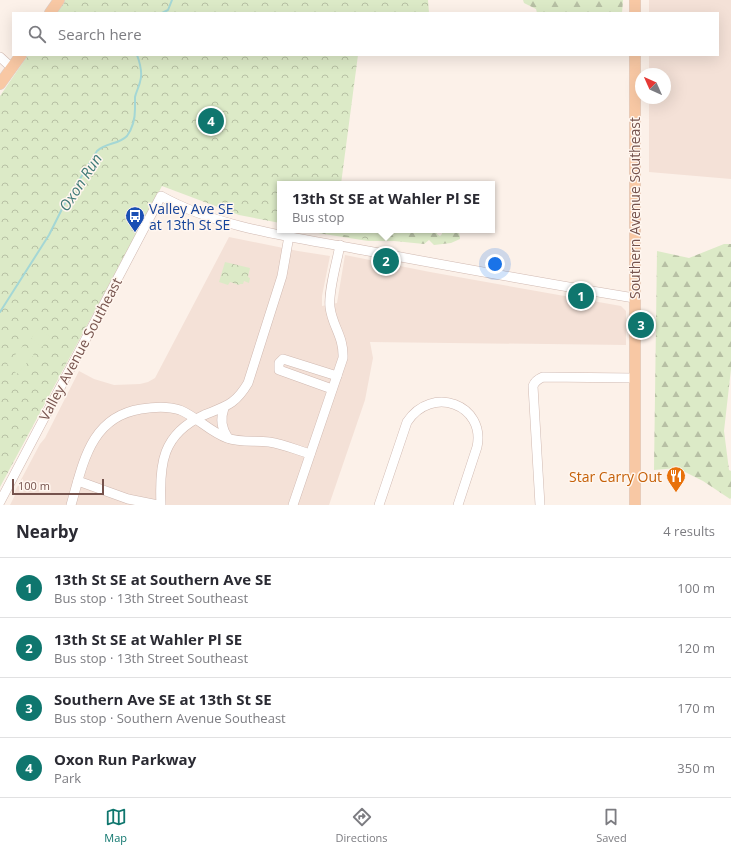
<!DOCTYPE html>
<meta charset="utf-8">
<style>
body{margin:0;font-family:"Open Sans",sans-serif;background:#f7f7f7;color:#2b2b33}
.compass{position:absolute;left:635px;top:68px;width:36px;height:36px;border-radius:50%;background:#fff;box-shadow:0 4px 16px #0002;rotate:315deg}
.scale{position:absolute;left:12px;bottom:10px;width:92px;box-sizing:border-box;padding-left:4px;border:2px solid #76534d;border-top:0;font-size:11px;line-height:14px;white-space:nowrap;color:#76534d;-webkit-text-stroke:3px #fff6ef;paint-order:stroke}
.you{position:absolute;left:495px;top:264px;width:14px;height:14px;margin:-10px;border:3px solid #fff;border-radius:50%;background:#1a73e8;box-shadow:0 0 0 6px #1a73e833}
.badge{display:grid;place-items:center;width:26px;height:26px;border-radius:50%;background:#0f766e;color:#fff;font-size:13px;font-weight:700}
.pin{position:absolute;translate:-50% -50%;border:2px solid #fff;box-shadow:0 1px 4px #0006}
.popup{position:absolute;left:277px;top:181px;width:218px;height:52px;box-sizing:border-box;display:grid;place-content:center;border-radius:0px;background:#fff;filter:drop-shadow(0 1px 3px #0005);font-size:13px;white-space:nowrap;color:#7c7c81}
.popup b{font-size:15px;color:#2b2b33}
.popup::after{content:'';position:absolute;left:50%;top:100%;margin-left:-8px;border:8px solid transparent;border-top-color:#fff}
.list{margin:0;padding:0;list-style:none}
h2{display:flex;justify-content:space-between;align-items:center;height:52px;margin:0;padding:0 16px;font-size:17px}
h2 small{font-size:13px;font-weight:400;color:#7c7c81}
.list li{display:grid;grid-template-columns:26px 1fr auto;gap:12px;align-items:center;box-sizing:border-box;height:60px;padding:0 16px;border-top:1px solid #e1e1e2}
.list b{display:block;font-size:15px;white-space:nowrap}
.list p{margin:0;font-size:13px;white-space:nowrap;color:#7c7c81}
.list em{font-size:13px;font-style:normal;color:#7c7c81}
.icon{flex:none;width:22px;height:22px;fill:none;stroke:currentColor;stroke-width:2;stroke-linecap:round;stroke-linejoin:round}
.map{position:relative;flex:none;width:731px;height:505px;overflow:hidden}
.search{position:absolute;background:#fff;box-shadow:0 4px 16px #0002;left:12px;right:12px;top:12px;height:44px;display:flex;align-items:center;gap:10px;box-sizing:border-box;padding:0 14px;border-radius:0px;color:#7c7c81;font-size:15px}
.sheet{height:292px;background:#fff}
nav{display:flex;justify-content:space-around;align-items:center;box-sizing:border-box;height:56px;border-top:1px solid #e1e1e2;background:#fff;font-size:11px;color:#7c7c81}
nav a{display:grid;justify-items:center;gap:2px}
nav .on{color:#0f766e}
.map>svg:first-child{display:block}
.residential{fill:#f4e1d7}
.forest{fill:url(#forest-firs)}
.park{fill:url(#park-crowns)}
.pitch{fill:#dceac7}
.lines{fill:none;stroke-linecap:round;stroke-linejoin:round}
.stream{stroke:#a4d7d5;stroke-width:2}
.minor-casing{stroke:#d0b9b1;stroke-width:10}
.major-casing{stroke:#d9cfcd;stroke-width:12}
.minor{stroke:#fff;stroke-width:9}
.major{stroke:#f8c8a4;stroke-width:11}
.labels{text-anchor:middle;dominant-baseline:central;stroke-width:3;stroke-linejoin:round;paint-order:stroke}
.transit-label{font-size:14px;fill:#164399;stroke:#fff6ef;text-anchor:start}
.street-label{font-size:14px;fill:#76534d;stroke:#fff6ef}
.food-label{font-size:14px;fill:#c56008;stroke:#fff6ef;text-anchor:end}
.water-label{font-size:15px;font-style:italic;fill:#407b78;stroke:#fff6ef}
</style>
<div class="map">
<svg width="731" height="505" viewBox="0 0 731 505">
<defs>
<pattern id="forest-firs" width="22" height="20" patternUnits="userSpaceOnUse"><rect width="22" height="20" fill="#dceac7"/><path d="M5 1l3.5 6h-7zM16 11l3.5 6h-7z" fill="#b7c0a4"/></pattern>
<pattern id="park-crowns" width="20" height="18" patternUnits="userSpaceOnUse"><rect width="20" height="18" fill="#dceac7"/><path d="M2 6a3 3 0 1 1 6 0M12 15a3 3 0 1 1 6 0" fill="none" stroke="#b7c0a4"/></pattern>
</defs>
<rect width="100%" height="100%" fill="#fcf1e9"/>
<!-- residential -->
<g class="residential">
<polygon points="649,0 731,0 731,179 649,172 649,98 665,98 665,74 649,74 649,55 718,55 718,13 649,13"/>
<polygon points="229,237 298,251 330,256 322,296 322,306 337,303 345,255 430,272 621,306 626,311 626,345 370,342 373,358 365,400 329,505 10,505 15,495 15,491 40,444 45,438 79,371 94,379 114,385 140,384 148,382 155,378"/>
</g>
<!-- forest -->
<g class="forest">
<polygon points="523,0 623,0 622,13 537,13 536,9 524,3"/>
<polygon points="299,230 437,230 437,234 440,236 442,234 442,230 458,230 460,237 460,239 451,243 434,245 429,240 424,244 394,241 368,241"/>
<polygon points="724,244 731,244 731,369 724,431 729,470 731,471 731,498 730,499 703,481 677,468 654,470 657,251 689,258"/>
</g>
<!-- park -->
<g class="park">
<polygon points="65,0 428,0 429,13 56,13"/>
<polygon points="28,55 358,55 341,184 280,184 280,223 239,215 162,186 0,487 0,96"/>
<polygon points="318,230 376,230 376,241"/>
<polygon points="225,262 250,268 248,277 250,278 249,283 244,281 243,284 240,284 239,285 230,282 228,285 219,282"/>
</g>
<!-- pitch -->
<g class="pitch">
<polygon points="39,328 50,337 42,347 31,338"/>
<polygon points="23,346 34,355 17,374 7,364"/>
</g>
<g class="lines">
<!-- stream -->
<g class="stream">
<polyline points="162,13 168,10 172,0"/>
<path d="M0,312L49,235L64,205L97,151C107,142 118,145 127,136C132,129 135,118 135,109C135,105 135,101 135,97C136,92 139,87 140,82C143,73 140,63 137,55"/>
</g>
<defs>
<g id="minor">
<polyline points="0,57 12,68"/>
<polyline points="332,389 282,371 279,370 279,363 283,359 337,376"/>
<path d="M224,408C220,419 221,428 228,438"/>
<polyline points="78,481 128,499 158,505"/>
<path d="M0,502L161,196C218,228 293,237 357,249C449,266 541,283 634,298"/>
<path d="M71,505C83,464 90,417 141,409C153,407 168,406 180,410C197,417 210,432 227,438C241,443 255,440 269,442C283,444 297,450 310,454"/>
<path d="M161,505C159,464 162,434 204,415C226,406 235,405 248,383L282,276L289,236"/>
<path d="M293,505L343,358C344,336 332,326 330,307C328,291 337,262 340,245"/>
<path d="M379,505L407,422C432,384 486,405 477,447L458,505"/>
<path d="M540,505L533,386C535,381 538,379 543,377L635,378"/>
</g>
<g id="major">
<polyline points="50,13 59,0"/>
<polyline points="635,13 635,0"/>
<polyline points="0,84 21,55"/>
<polyline points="635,505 635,55"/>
</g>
</defs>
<!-- minor casing -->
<use href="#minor" class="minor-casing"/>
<!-- major casing -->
<use href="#major" class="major-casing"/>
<!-- minor -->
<use href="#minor" class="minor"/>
<!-- major -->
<use href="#major" class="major"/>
</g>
<!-- icons -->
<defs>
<symbol id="bus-pin" viewBox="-11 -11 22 30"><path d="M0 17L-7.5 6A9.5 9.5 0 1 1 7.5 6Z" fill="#1a4fb4" stroke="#fff6ef"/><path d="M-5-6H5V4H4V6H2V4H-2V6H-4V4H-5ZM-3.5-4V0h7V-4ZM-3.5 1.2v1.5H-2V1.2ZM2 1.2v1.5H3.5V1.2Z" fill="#fff"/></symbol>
<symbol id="restaurant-pin" viewBox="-11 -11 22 30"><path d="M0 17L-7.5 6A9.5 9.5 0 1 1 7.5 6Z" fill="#e8710a" stroke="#fff6ef"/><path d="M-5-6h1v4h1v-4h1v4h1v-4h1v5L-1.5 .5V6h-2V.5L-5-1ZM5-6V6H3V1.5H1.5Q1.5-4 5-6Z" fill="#fff"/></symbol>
</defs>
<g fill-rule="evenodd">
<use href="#bus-pin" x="124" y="205" width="22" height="30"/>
<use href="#restaurant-pin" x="665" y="465" width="22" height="30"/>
</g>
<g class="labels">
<!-- transit labels -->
<g class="transit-label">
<text x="149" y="208">Valley Ave SE<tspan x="149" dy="16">at 13th St SE</tspan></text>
</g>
<!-- street labels -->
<g class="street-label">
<text transform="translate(634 208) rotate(-90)">Southern Avenue Southeast</text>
<text transform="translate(80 349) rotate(-62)">Valley Avenue Southeast</text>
</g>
<!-- food labels -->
<g class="food-label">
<text x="662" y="476">Star Carry Out</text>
</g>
<!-- water labels -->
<g class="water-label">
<text transform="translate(80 182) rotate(-57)">Oxon Run</text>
</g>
</g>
</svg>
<svg class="compass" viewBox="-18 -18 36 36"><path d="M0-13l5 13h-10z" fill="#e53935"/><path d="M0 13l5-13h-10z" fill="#7c7c81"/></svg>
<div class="scale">100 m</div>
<div class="you"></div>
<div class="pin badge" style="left:581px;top:296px">1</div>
<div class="pin badge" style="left:386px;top:261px">2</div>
<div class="popup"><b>13th St SE at Wahler Pl SE</b>Bus stop</div>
<div class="pin badge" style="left:641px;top:325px">3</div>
<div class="pin badge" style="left:211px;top:121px">4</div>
<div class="search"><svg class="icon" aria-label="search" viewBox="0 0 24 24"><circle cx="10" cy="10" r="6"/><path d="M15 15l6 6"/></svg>Search here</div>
</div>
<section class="sheet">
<h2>Nearby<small>4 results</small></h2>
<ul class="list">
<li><span class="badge">1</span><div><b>13th St SE at Southern Ave SE</b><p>Bus stop · 13th Street Southeast</p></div><em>100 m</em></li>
<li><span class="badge">2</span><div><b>13th St SE at Wahler Pl SE</b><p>Bus stop · 13th Street Southeast</p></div><em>120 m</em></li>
<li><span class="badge">3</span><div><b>Southern Ave SE at 13th St SE</b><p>Bus stop · Southern Avenue Southeast</p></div><em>170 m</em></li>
<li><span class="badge">4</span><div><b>Oxon Run Parkway</b><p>Park</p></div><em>350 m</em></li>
</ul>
</section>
<nav>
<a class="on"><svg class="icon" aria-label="map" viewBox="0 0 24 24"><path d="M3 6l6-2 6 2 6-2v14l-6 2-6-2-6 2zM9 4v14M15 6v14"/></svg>Map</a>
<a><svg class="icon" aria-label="directions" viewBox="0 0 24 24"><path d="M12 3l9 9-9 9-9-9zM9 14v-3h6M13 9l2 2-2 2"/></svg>Directions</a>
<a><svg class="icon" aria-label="saved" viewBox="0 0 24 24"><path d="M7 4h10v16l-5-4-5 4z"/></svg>Saved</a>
</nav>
